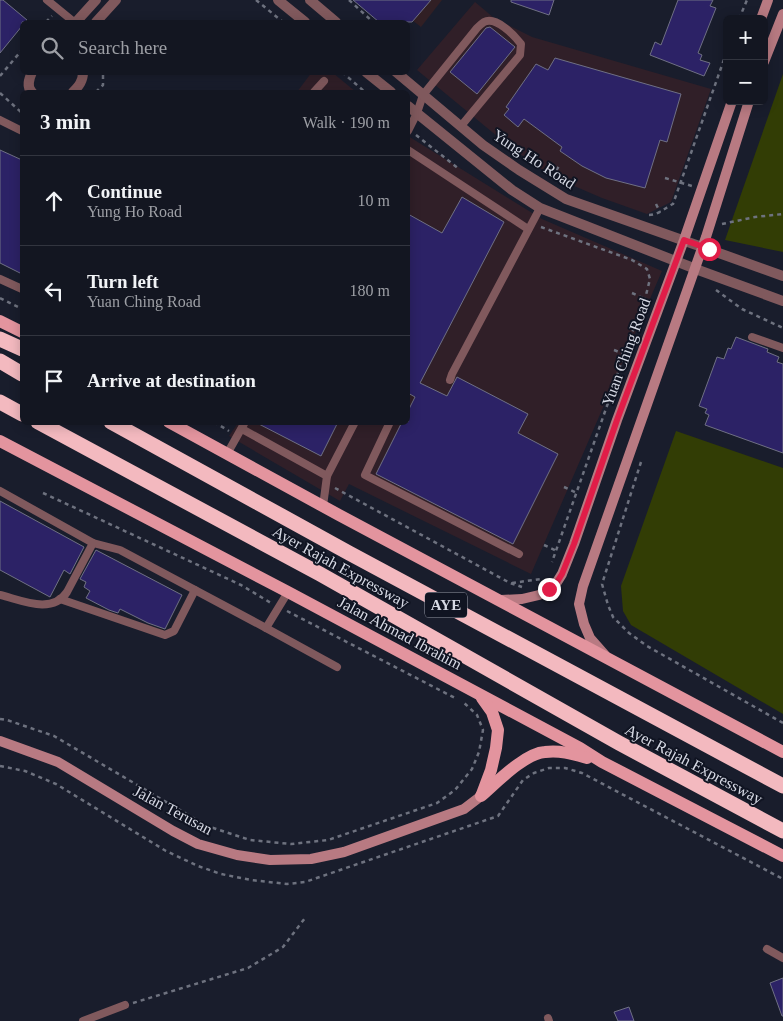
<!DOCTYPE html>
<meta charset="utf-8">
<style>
body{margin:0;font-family:"Times New Roman",serif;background:#20232e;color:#f1f3f6}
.controls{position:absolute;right:15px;top:15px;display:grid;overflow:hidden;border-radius:8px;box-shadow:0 2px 12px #0003}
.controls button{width:45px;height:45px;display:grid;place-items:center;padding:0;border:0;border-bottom:1px solid #32353f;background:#131621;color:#f1f3f6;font:25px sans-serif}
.stop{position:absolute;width:15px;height:15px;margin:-11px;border:4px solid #e11d48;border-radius:50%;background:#fff}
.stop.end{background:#e11d48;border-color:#fff;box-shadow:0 1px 5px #0008}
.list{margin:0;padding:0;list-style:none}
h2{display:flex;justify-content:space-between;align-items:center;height:65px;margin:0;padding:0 20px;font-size:21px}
h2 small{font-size:16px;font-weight:400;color:#9d9fa5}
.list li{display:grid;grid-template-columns:32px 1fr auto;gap:15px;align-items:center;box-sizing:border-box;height:90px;padding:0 20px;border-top:1px solid #32353f}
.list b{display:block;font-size:19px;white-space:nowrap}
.list p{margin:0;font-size:16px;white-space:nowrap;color:#9d9fa5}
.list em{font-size:16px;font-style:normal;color:#9d9fa5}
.icon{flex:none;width:28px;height:28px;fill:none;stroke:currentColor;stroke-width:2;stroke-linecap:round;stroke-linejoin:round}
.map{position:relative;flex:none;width:783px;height:1021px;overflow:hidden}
.search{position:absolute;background:#131621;box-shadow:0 2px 12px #0003;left:20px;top:20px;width:390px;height:55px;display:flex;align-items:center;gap:12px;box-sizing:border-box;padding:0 18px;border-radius:8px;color:#9d9fa5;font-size:19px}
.panel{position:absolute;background:#131621;box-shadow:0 2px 12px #0003;left:20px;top:90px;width:390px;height:335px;border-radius:8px}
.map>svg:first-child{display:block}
.commercial{fill:#301f28}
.education{fill:#311f24}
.green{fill:#323d05}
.building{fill:#2c2266;stroke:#6f7084}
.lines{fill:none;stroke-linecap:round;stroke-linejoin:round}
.path{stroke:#6e727f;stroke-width:2.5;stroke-dasharray:4 4;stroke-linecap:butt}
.lane{stroke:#80595d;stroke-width:8}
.street{stroke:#80595d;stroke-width:10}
.secondary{stroke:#b87a82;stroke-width:10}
.primary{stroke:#e3949e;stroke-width:12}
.highway{stroke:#f3b9bf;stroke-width:15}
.route{stroke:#e11d48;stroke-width:6}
.labels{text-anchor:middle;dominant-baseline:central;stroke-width:4;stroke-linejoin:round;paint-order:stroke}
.shield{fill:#101422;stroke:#9b9eaa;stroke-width:1}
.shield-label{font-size:15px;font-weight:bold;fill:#d6d9e4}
.street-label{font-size:16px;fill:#d6d9e4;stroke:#101422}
</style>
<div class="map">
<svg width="783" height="1021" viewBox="0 0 783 1021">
<rect width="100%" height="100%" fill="#191d2c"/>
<!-- commercial -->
<g class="commercial">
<polygon points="475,2 494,18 532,37 711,89 671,202 647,214 602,198 551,176 509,146 417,70"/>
<polygon points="312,72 333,73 356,92 297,92"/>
<polygon points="408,136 542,219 662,271 531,574 349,484 340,501 229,436 238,423 408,422"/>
</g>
<!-- education -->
<polygon class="education" points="414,0 442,0 421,27 403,13"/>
<!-- green -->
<g class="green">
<polygon points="783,74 783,252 725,240"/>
<polygon points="676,431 783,468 783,714 631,625 623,611 621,586"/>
</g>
<!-- building -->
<g class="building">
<polygon points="0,0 3,0 27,20 25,22 22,22 22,26 0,53"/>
<polygon points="353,0 431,0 412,22 379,22"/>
<polygon points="511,0 554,0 549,15 511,2"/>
<polygon points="678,0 713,0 710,6 716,8 698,53 702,55 700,60 710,63 704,76 650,55 655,42 661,45"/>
<polygon points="490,27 515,47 477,94 450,72 486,28"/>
<polygon points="555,58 681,94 667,142 660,140 645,188 606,178 582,166 560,151 562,147 524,119 518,127 504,115 509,109 506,107 536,64 548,70"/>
<polygon points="0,150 22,160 22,274 0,263"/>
<polygon points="462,197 504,222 420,383 447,396 457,377 528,414 518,433 558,454 513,544 376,474 402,422 408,422 408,411 415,397 408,393 408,214 442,233"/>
<polygon points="736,337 768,349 767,352 779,357 777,362 783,364 783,453 705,425 709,415 705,413 707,409 699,406 717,357 724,359 728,348 731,349"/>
<polygon points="255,422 338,422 321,456"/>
<polygon points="0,501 84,547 70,574 64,570 50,597 0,570"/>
<polygon points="96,550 182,595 165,629 148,623 120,609 118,613 109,610 86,598 90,591 84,587 86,582 80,579"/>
<polygon points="783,978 783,1016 782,1016 770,983"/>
<polygon points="629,1007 634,1021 618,1021 614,1012"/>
</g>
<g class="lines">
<!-- path -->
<g class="path">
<polyline points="256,0 283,22"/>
<polyline points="349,0 373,22"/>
<polyline points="739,19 747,0"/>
<polyline points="46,22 52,16"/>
<polyline points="342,72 365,92"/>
<polyline points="0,76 22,50"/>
<polyline points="96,92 103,85 103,72"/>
<polyline points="0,93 22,113"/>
<polyline points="416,135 459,169"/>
<polyline points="552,177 559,166"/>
<polyline points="665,178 692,186"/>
<polyline points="656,204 660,212"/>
<path d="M649,215C658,215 665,208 673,204L727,51"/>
<polyline points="722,224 755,217 783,214"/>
<polyline points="541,227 632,260 647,269 650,279 645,299 624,354 608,403 552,562"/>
<polyline points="716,290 742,309 783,328"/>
<polyline points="632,293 645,299"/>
<polyline points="0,298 22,309"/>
<polyline points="614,350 624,354"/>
<polyline points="214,422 229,431"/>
<polyline points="641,462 602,584 608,605 613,617 629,633 647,646 783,723"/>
<polyline points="564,487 577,493"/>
<polyline points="335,488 510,583 522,587"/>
<polyline points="43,493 241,585 271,603"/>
<polyline points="544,545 557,551"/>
<polyline points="512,583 541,579"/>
<polyline points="287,611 455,698"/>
<polyline points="0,719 7,720 54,736 207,826 250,840 291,844 328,840 437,803 455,790 472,769 479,752 483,730 477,715 462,701"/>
<polyline points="0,766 25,771 56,784 166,851 198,866 221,874 251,880 287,884 305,882 498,816 523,780 534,773 549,768 565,768 582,773 783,879"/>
<polyline points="133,1003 248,968 283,947 305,918"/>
</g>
<!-- lane -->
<g class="lane">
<polyline points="47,0 74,22"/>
<polyline points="314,92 324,81"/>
<polyline points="0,120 22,131"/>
<path d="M408,131L417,113L423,95L477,28C479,26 481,24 484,22C496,16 514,35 521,44L520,55L461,126"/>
<polyline points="408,150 528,229"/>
<polyline points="0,279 22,289"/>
<polyline points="752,337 783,348"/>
<polyline points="450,380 452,374 540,208"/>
<polyline points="390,422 365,475 519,554"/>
<polyline points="242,429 327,476"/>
<polyline points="227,454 245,422"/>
<polyline points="0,491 93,543 120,550 266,628 337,667"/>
<polyline points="323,506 327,476 355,422"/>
<path d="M0,595C21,600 52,615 67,592L93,543"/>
<polyline points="60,599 165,635 174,631 195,590"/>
<polyline points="266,628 288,592"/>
<polyline points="767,949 783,958"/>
<polyline points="548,1018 549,1021"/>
<polyline points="83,1021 125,1005"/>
</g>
<!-- street -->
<g class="street">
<polyline points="278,0 305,22"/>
<polyline points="310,0 336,22"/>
<polyline points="76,22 96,0"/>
<polyline points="96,22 116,0"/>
<polyline points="366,72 391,92"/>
<polyline points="396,72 483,145 519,170 566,199 702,247 783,276"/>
<path d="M32,92C26,87 29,79 32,72"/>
<path d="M73,92C79,86 83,81 83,72"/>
<polyline points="408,106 512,190 540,208 701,271 783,301"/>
</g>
<!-- secondary -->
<g class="secondary">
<polyline points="761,19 768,0"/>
<polyline points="764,62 783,14"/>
<polyline points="501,600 522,599 539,595 549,589 557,582 562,574 574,544 617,420 684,240 732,101"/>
<polyline points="605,655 590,638 584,624 579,604 583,586 706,237 749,101"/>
<polyline points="0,741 58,762 173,831 198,844 237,855 270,860 311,859 344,852 464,809 481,796"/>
</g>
<!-- primary -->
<g class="primary">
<polyline points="0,321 22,332"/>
<polyline points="169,422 339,515 783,752"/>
<polyline points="0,441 288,592 580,748 602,762 783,856"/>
<polyline points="482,794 491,770 496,748 498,730 492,712 482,698"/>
<path d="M481,796C496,783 525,753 545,752C560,750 573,754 587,758"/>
</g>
<!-- highway -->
<g class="highway">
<polyline points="0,339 22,349"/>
<polyline points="0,361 22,374"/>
<polyline points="0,402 22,414"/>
<polyline points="38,422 320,574 619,743 783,831"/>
<polyline points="111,422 349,553 783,786"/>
</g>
</g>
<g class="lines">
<!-- route -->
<polyline class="route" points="549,589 557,582 562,574 574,544 617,420 684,240 709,249"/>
</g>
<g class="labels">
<!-- shield labels -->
<rect class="shield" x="425" y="592.5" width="42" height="25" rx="4"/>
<g class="shield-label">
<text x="446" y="605">AYE</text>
</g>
<!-- street labels -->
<g class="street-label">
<text transform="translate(534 159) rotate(33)">Yung Ho Road</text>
<text transform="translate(626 352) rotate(-70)">Yuan Ching Road</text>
<text transform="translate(341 567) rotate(29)">Ayer Rajah Expressway</text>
<text transform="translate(400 633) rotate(28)">Jalan Ahmad Ibrahim</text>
<text transform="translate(694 764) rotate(28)">Ayer Rajah Expressway</text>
<text transform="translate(173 810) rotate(28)">Jalan Terusan</text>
</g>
</g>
</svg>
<div class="controls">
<button>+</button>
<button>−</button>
</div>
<div class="stop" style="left:709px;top:249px"></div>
<div class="stop end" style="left:549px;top:589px"></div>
<div class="search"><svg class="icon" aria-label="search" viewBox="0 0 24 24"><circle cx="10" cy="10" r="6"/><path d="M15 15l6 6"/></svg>Search here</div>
<section class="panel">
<h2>3 min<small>Walk · 190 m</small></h2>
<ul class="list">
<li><svg class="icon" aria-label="ahead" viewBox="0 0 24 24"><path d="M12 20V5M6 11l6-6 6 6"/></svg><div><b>Continue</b><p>Yung Ho Road</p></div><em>10 m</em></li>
<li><svg class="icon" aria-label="left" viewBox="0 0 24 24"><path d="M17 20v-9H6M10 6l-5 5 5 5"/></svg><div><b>Turn left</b><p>Yuan Ching Road</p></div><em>180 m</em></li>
<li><svg class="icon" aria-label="arrive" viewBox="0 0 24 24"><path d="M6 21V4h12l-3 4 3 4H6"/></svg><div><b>Arrive at destination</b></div></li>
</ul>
</section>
</div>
